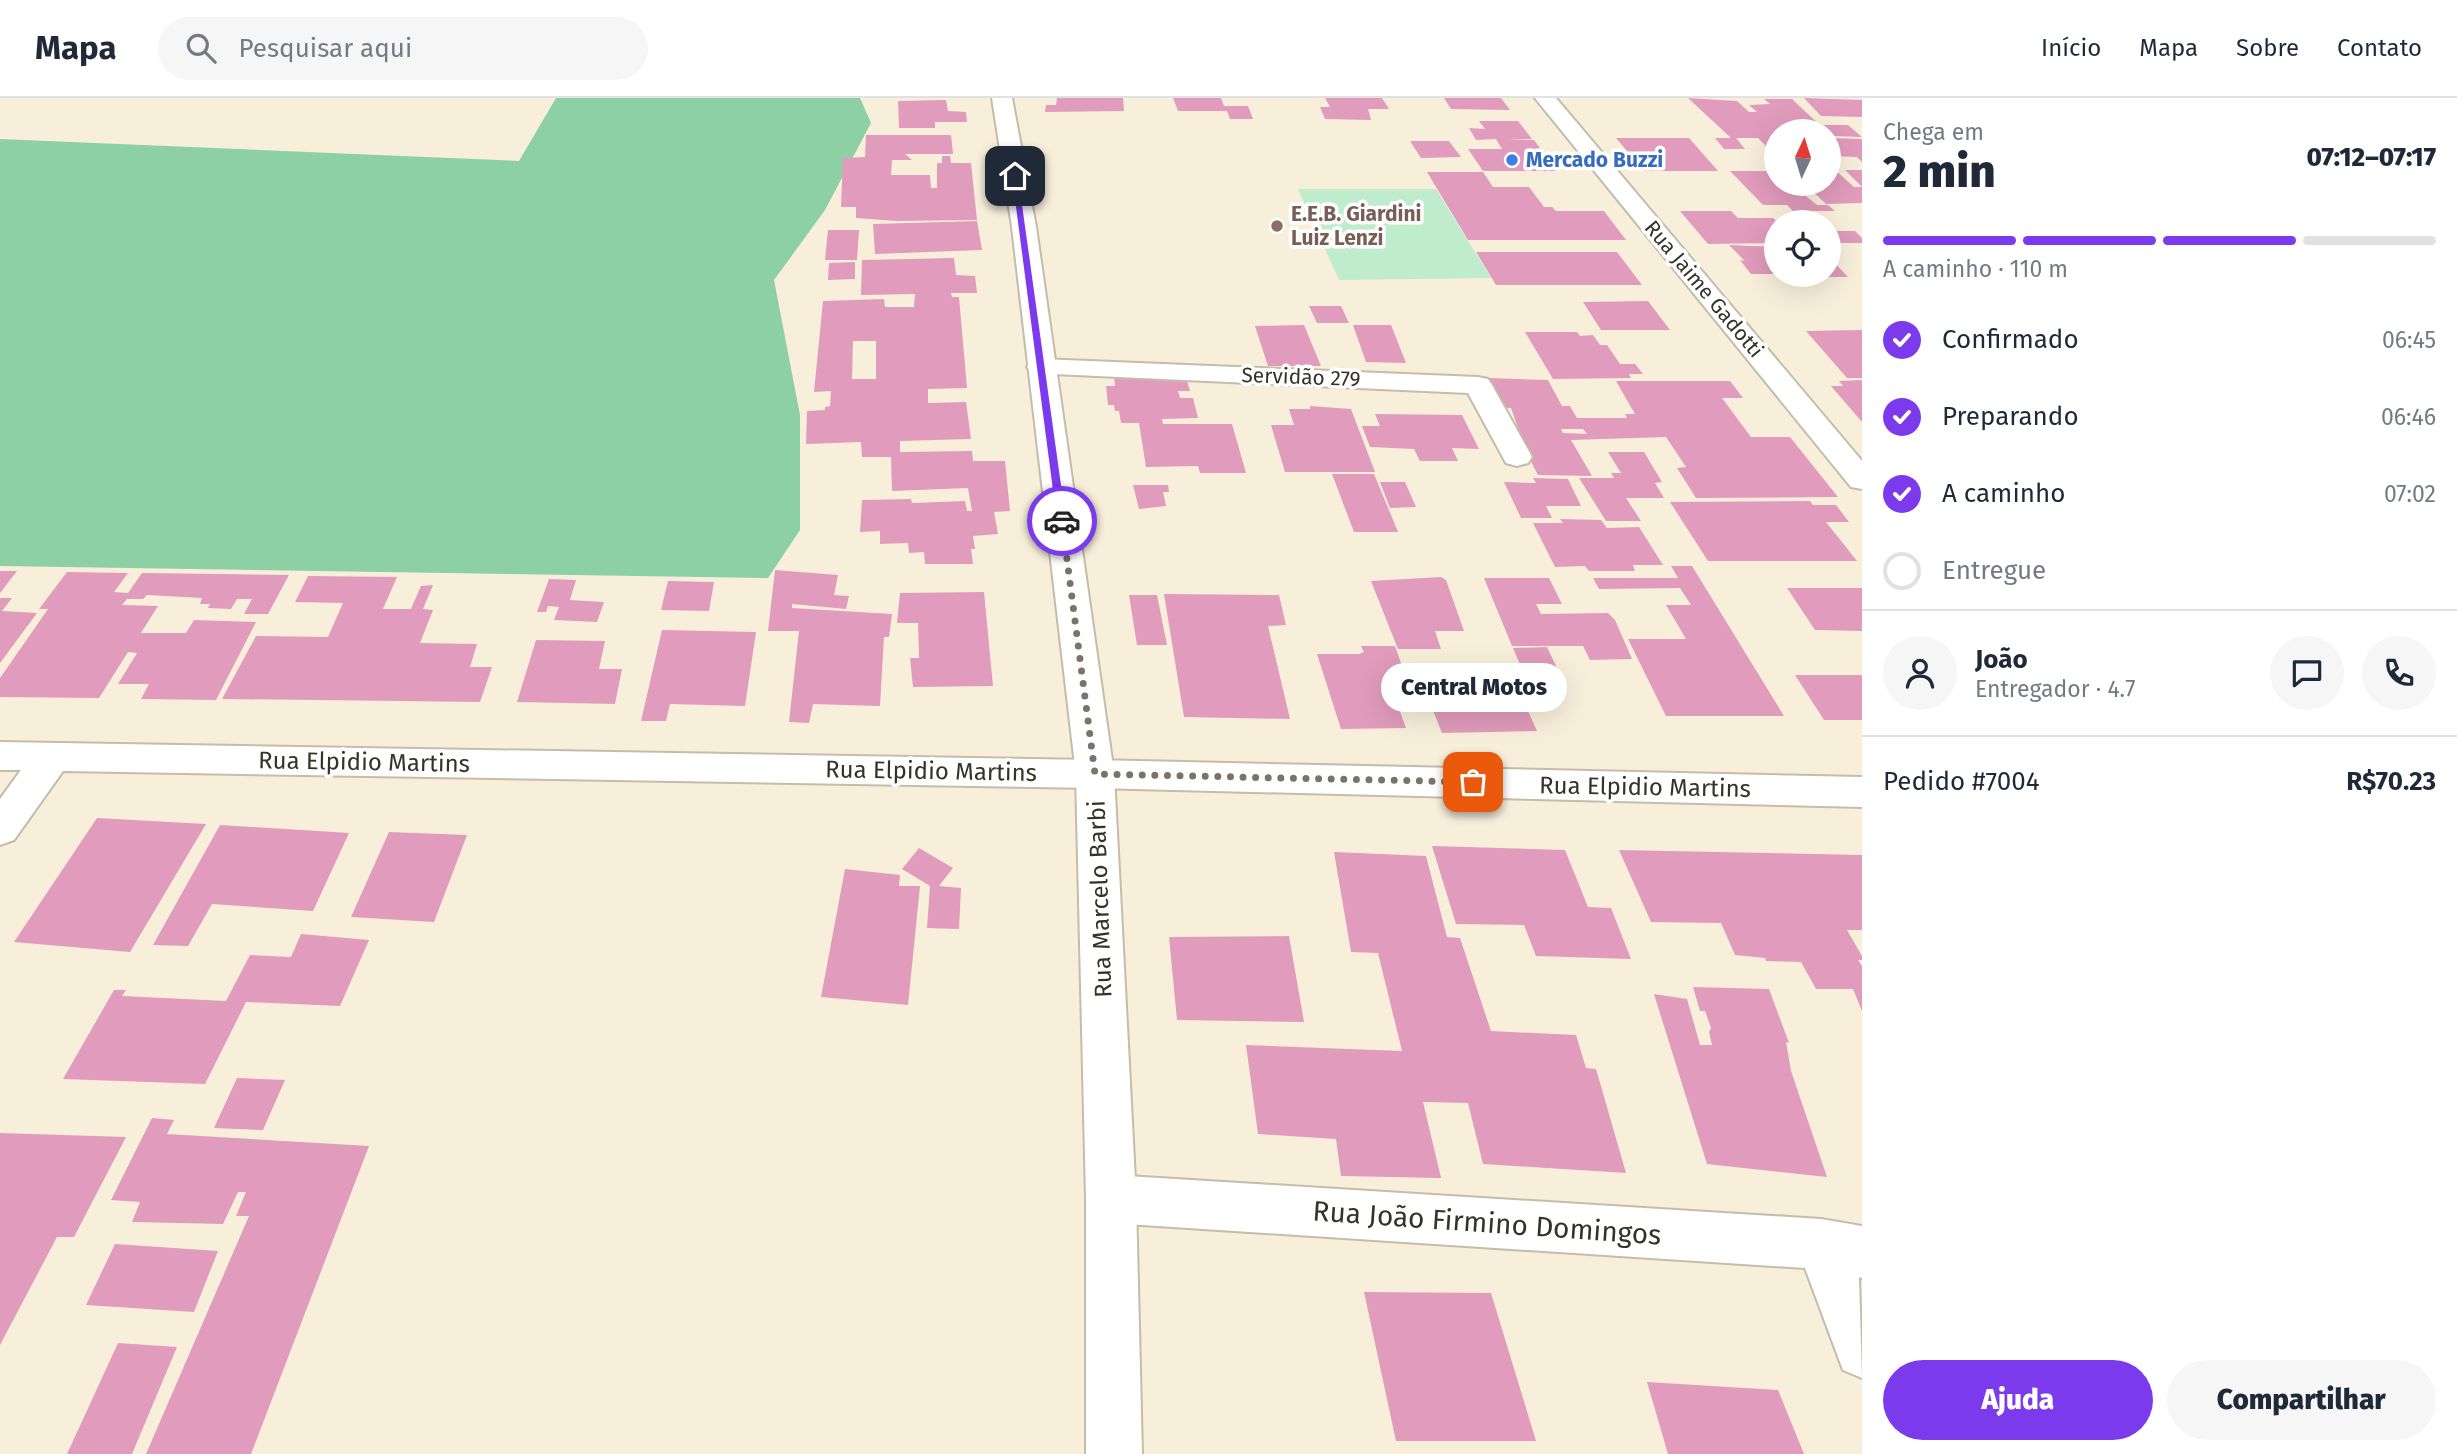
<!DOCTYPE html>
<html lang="pt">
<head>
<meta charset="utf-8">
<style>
	:root { --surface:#fff; --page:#f6f6f7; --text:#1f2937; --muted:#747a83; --line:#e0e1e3; --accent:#7c3aed }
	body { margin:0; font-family:"Fira Sans",sans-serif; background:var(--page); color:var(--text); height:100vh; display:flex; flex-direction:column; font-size:26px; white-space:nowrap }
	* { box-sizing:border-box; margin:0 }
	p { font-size:23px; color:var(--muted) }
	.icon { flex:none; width:38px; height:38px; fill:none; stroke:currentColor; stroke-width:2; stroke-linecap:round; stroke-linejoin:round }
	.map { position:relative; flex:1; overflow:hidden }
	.panel { display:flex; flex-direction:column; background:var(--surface); width:595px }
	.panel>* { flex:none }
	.needle { width:46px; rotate:4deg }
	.tools { position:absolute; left:1764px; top:21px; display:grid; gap:14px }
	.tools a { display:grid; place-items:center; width:77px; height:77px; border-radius:50%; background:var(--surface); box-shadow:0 7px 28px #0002; font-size:35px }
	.pin { position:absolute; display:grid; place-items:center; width:60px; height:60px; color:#fff; margin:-30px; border-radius:14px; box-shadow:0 4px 10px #0006 }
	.courier { position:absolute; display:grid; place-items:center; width:70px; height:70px; margin:-35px; border:5px solid #7c3aed; border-radius:50%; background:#fff; color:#222; box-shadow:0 2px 9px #0007 }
	.bubble { position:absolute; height:49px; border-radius:24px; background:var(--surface); box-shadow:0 7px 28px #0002; font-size:23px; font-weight:800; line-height:49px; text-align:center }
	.overview em { font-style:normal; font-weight:800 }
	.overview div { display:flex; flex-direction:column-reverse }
	.overview { display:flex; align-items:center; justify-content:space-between; height:119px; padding:0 21px }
	h1 { font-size:46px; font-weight:800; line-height:52px }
	.bar { display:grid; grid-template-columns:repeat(4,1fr); gap:10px 7px; align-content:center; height:84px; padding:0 21px }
	.bar i { height:9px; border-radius:5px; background:var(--line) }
	.bar .selected { background:var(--accent) }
	.bar p { grid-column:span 4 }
	.line { display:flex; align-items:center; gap:18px; padding:0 21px; border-top:2px solid var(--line) }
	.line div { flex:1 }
	.round { display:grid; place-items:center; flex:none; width:74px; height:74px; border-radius:37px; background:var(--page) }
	ol { padding:0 21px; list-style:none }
	li { display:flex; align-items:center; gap:21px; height:77px }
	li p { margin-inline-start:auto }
	li .icon { padding:7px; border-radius:50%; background:var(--accent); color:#fff; stroke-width:4 }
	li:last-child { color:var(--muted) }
	li i { width:38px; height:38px; border:4px solid var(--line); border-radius:50% }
	.primary-button { display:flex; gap:14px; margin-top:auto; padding:14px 21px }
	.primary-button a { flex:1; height:80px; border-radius:42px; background:var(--accent); color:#fff; font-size:28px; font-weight:800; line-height:80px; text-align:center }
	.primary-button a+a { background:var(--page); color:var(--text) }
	header { display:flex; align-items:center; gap:42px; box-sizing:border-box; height:98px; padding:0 35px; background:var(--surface); border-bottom:2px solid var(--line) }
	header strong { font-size:33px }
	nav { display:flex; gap:38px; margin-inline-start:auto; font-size:24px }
	.search { width:490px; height:63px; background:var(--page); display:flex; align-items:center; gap:18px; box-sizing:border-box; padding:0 24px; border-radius:38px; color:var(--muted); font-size:26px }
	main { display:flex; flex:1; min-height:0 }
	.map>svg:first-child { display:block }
</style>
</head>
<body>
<header>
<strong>Mapa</strong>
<div class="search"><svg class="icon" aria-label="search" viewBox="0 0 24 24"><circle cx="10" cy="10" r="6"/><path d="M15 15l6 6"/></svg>Pesquisar aqui</div>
<nav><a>Início</a><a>Mapa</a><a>Sobre</a><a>Contato</a></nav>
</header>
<main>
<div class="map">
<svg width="1862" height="1356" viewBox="0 0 1862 1356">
	<rect width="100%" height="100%" fill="#f8efdb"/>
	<path fill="#bfeccd" d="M1298 91H1436L1491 180 1339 182Z"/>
	<path fill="#8dd0a4" d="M556 0H860L871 25 825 112 774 182 800 317V432L768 480 0 468V41L519 63Z"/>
	<g fill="#e19bbc" fill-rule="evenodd">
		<path d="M1057 0H1123L1124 13 1045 14 1046 7H1056Z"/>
		<path d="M1173 0H1221L1224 8H1248L1253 21H1230L1227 13H1178Z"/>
		<path d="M1325 0H1382L1389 11H1368L1371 22 1325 21 1320 9H1330Z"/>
		<path d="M1444 0H1501L1510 12 1451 11Z"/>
		<path d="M1688 0 1737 3 1749 14H1757L1749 7 1770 6 1764 1H1792L1824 31 1776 33V54H1772L1758 40H1736L1745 51H1724L1715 40H1731Z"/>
		<path d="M1804 0 1862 2V19L1821 18Z"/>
		<path d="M946 2 948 13 966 14 967 24H935V30H899L898 3Z"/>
		<path d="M1479 23H1518L1532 41 1507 42H1534L1557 73H1483L1468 51H1502L1496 41 1476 42 1469 30 1485 31Z"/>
		<path d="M1821 27H1848L1862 39 1833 38Z"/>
		<path d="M866 37H951L953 56H905L912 62H892L891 77H930L931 90H937V65H942V58H950L951 65H971L977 122 897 123 856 120V109H841L843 60 865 59Z"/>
		<path d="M1616 40H1689L1718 73H1644Z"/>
		<path d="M1829 40 1862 41V64L1857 59 1829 58Z"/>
		<path d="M1410 43H1449L1461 59 1421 60Z"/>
		<path d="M1829 70H1833L1854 89H1862L1845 72H1862V105L1826 106 1805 86H1829Z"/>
		<path d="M1730 73H1776V86H1791L1817 107H1828L1835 113H1793L1787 107H1763Z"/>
		<path d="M1427 74H1483L1493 89H1529L1544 109H1552L1556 113H1604L1626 142H1468Z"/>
		<path d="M1680 113H1731L1738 120H1773L1776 123V145L1708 146Z"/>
		<path d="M977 123 982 152 875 156 873 126Z"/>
		<path d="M828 132H859L857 162H825Z"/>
		<path d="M1829 133H1855L1862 140V145H1829Z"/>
		<path d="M1729 147 1776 149V176H1751L1740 162 1745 163Z"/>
		<path d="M1476 154H1617L1642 187H1496Z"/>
		<path d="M1829 159 1848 179H1829Z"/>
		<path d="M954 160 956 177 975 178 977 195H951L952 199H959L967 290 928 291V305L966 304 971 341 900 343V354L972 353 973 363H1005L1010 413 994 414 998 436 973 438 975 451H971L973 466H925L924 454 909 455 908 445 880 446V433L860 434 862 402 911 401 912 405 965 403 967 413H972L968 390 892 393 891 359H862L861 344 806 346 807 313 825 312V309L830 308 831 293 814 294 823 203 884 201 885 209H914L915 196 861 197 862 162ZM853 243H876V281H852Z"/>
		<path d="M855 164V181L828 182 829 165Z"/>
		<path d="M1648 203 1670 232H1601L1583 204Z"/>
		<path d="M1309 208H1341L1349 225H1317Z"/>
		<path d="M1304 227 1321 268H1268L1255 228Z"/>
		<path d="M1353 227H1391L1406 265 1366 264Z"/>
		<path d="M1862 232V280H1847L1806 233Z"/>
		<path d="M1525 234H1577L1580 238 1593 237 1600 247H1607L1620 266H1635L1643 276H1629L1631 280 1553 281Z"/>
		<path d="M1114 279 1187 283 1190 293H1178L1180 300H1193L1198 320 1162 321 1163 326H1232L1246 375H1200L1198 368 1146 369 1139 325H1121L1119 313H1115L1114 307H1108L1106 288H1115Z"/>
		<path d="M1489 280 1548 282 1562 308H1570L1577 320H1627L1625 316H1635L1616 283H1730L1743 300H1722L1751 339H1790L1838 399 1696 400 1677 370 1686 369 1666 339 1571 342 1592 378 1538 377 1518 339H1521L1511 310H1504ZM1561 331H1583L1587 336 1563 335Z"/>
		<path d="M1862 282V324L1831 288H1843L1839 283Z"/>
		<path d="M1310 308 1351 311 1375 374H1285L1271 327H1294L1289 311H1310Z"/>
		<path d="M1375 316 1462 317 1479 351 1452 350 1458 363H1420L1414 351 1370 349 1362 328H1380Z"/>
		<path d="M1608 354H1644L1662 384 1655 385 1664 400H1626L1641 423H1606L1579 380H1614L1611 375H1621Z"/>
		<path d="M1332 376H1374L1398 434H1354Z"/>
		<path d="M1533 380 1568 381 1581 408H1546L1552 420H1521L1504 384 1536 385Z"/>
		<path d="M1380 384H1405L1416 409 1390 410Z"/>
		<path d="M1133 387H1168L1169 394H1163L1166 408 1139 411Z"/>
		<path d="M1810 403 1813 407H1836L1849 424H1826L1857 463H1708L1670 404Z"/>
		<path d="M1560 421 1601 422 1607 430 1639 429 1663 467H1633L1635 473H1589L1585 468 1555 469 1533 425H1563Z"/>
		<path d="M1671 468H1692L1784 618H1666L1628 541H1686L1666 507H1691L1680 490 1599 491 1593 480H1678Z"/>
		<path d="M775 472 838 477 834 497 849 498 846 511 792 506V510L892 516 889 539H884L880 608 813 606 809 625 789 624 799 533H768Z"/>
		<path d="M0 473H17L0 495Z"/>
		<path d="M67 474 128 475 114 494 128 495 142 475 289 477 268 516H244L252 501H237L231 511 208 510 210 506H200L202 500 147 497 143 501H127L122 507 158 508 141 535H186L194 522 256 524 216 602 141 601 149 586H118L137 555 128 554 99 600 0 599V580L48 511H39Z"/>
		<path d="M308 478 397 479 383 511H411L421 488 433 487 423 511 433 512 420 545 477 546 470 569H492L480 604 222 601 256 538 328 539 343 505 295 504Z"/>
		<path d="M1441 479 1446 482 1464 533H1435L1441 551H1398L1371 483Z"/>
		<path d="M1484 480H1549L1562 506H1536L1541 516 1608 515 1615 522 1632 561 1590 562 1583 548H1512Z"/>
		<path d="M549 481 576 482 570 502 604 504 597 524 554 522 559 509 548 508 546 514H537Z"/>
		<path d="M668 483 714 484 709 513 661 512Z"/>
		<path d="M1787 490H1862V533L1815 532Z"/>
		<path d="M984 494 993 588 913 589 910 560H919L918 525H897L900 495Z"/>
		<path d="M1164 496 1279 497 1286 527 1268 528 1290 621 1184 619Z"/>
		<path d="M1129 497H1157L1167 547H1137Z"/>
		<path d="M0 500H12L2 513 37 515 0 565Z"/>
		<path d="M662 532 756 534 745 608 670 606 666 623H641Z"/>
		<path d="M536 542 605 543 599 571H622L615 606 517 604Z"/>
		<path d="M1361 548H1395L1407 582 1389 583 1406 630 1341 631 1317 556H1359L1364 554Z"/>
		<path d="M1547 549 1567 591 1530 590 1513 550Z"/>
		<path d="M1510 573 1537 633 1442 635 1418 575Z"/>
		<path d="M1795 577H1862V622H1824Z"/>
		<path d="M97 720 206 726 130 854 14 844Z"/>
		<path d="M220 727 349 735 313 813 212 806 188 848 153 847Z"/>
		<path d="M389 734 467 737 434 824 351 819Z"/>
		<path d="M1432 748 1565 752 1588 809 1611 810 1631 861 1536 858 1524 827 1456 826Z"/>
		<path d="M919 750 953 770 939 788 961 790 959 831 927 830 930 788 902 771Z"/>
		<path d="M1619 752 1862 757V832H1847L1862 858V862H1858L1862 868V913L1853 891H1816L1801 864 1766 863 1765 860 1735 857 1721 825 1651 824Z"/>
		<path d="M1334 754 1426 758 1447 839 1460 840 1491 933 1576 937 1586 970 1596 971 1626 1075 1483 1066 1468 1005 1423 1004 1441 1080 1341 1078 1336 1041 1258 1036 1246 947 1402 953 1378 855 1351 854Z"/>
		<path d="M845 771 900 777 899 788H920L908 907 821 899Z"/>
		<path d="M301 836 369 842 340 908 246 904 205 986 63 981 114 892H126L122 898 226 903 250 857 291 859Z"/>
		<path d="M1289 838 1304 924 1177 922 1169 839Z"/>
		<path d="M1693 889 1769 891 1789 945 1786 944 1791 973 1827 1079 1707 1066 1654 896 1687 901 1700 947H1712L1709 934 1711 930 1705 913H1700Z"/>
		<path d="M237 980 285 982 263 1032 214 1030Z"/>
		<path d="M152 1020 174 1022 167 1036 369 1048 251 1356H146L249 1118H236L246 1094H238L223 1126 132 1124 140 1104 111 1102Z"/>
		<path d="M0 1035 126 1039 74 1139H57L0 1247Z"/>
		<path d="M115 1146 218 1153 194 1214 86 1207Z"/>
		<path d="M1364 1194 1491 1195 1536 1343H1396Z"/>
		<path d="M118 1245 177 1249 132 1356H67Z"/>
		<path d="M1647 1284 1778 1292 1804 1356H1668Z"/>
	</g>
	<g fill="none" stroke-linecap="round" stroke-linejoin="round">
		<g stroke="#c5bca9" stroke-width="4">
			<g id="street">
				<path d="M1535 0H1556L1862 363V391L1851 389Z"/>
				<path d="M1041 261 1478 279 1488 281 1492 287 1532 359 1528 365 1517 368 1506 365 1468 295 1031 275 1027 269 1031 263Z"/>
				<path d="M0 644 1095 662 1862 679V709L1095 690 63 673 14 742 0 747V701L21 672H0Z"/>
				<path d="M1111 1077 1821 1121 1862 1128V1180L1859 1179 1862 1280 1843 1272 1805 1170 1111 1125 1093 1118 1086 1101 1093 1084Z"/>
			</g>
		</g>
		<g stroke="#c5bca9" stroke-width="4">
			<path id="secondary" d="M992 0H1012L1036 129 1114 676 1136 1101 1142 1356H1086V1101L1076 676 1012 129Z"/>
		</g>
		<use href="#street" fill="#fff" fill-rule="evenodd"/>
		<use href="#secondary" fill="#fff" fill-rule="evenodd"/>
	</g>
	<path fill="#7c3aed" d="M1015 76 1018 78 1066 423 1062 426 1057 423 1012 78Z"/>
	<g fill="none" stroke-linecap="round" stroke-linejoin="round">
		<path stroke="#797468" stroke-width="7" stroke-dasharray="0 12.6" d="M1062 423 1095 676 1473 684"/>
	</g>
	<circle fill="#3f7fe0" stroke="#fff" stroke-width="2.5" cx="1512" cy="62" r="7"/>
	<circle fill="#8d6e63" stroke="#fff" stroke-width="2.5" cx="1277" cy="128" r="7"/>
	<g text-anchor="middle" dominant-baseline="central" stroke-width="7" stroke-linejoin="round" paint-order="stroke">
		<g font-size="21" font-weight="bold" fill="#366cbe" stroke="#fff" text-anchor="start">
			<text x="1526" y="62">Mercado Buzzi</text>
		</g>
		<g font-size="21" font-weight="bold" fill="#785e54" stroke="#fff" text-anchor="start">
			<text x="1291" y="116">E.E.B. Giardini<tspan x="1291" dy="24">Luiz Lenzi</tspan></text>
		</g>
		<g font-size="21" fill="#35322a" stroke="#fff">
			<text transform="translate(1704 191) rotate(50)">Rua Jaime Gadotti</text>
			<text transform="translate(1301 279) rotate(2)">Servidão 279</text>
		</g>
		<g font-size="24" fill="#35322a" stroke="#fff">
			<text transform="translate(364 664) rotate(1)">Rua Elpidio Martins</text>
			<text transform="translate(931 673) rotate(1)">Rua Elpidio Martins</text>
			<text transform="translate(1645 689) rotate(1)">Rua Elpidio Martins</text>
			<text transform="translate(1100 801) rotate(-92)">Rua Marcelo Barbi</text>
		</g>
		<g font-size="28" fill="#35322a" stroke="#fff">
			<text transform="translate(1487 1125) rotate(4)">Rua João Firmino Domingos</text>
		</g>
	</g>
</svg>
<div class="tools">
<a><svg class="needle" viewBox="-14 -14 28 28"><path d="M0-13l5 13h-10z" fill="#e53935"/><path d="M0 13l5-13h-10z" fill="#747a83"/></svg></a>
<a><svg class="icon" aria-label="locate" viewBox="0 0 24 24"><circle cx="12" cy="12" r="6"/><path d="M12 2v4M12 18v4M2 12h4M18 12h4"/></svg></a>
</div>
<div class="pin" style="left:1473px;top:684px;background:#ea580c"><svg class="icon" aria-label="bag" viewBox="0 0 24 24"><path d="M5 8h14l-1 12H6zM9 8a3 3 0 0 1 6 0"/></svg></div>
<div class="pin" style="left:1015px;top:78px;background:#1f2937"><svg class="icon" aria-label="home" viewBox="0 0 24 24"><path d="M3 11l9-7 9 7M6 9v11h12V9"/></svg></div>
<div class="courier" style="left:1062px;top:423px"><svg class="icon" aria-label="car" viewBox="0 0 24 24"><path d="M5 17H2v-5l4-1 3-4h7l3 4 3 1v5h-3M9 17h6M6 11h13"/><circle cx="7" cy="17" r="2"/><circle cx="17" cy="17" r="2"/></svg></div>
<div class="bubble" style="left:1381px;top:565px;width:186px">Central Motos</div>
</div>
<section class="panel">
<div class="overview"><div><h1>2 min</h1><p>Chega em</p></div><em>07:12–07:17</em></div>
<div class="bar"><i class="selected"></i><i class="selected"></i><i class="selected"></i><i></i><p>A caminho · 110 m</p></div>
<ol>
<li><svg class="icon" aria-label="check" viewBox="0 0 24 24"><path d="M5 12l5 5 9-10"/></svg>Confirmado<p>06:45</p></li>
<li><svg class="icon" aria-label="check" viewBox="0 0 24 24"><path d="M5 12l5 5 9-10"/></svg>Preparando<p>06:46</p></li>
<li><svg class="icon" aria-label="check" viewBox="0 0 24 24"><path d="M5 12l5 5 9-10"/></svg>A caminho<p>07:02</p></li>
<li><i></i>Entregue</li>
</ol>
<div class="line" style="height:126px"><a class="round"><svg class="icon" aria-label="person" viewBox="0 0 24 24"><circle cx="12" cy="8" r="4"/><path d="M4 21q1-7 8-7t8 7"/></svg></a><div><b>João</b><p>Entregador · 4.7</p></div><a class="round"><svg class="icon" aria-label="chat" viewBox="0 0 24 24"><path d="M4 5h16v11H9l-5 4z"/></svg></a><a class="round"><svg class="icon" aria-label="phone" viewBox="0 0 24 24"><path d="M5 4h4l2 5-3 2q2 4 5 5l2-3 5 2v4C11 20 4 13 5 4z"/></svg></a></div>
<div class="line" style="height:91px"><div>Pedido #7004</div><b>R$70.23</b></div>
<div class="primary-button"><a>Ajuda</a><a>Compartilhar</a></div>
</section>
</main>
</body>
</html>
